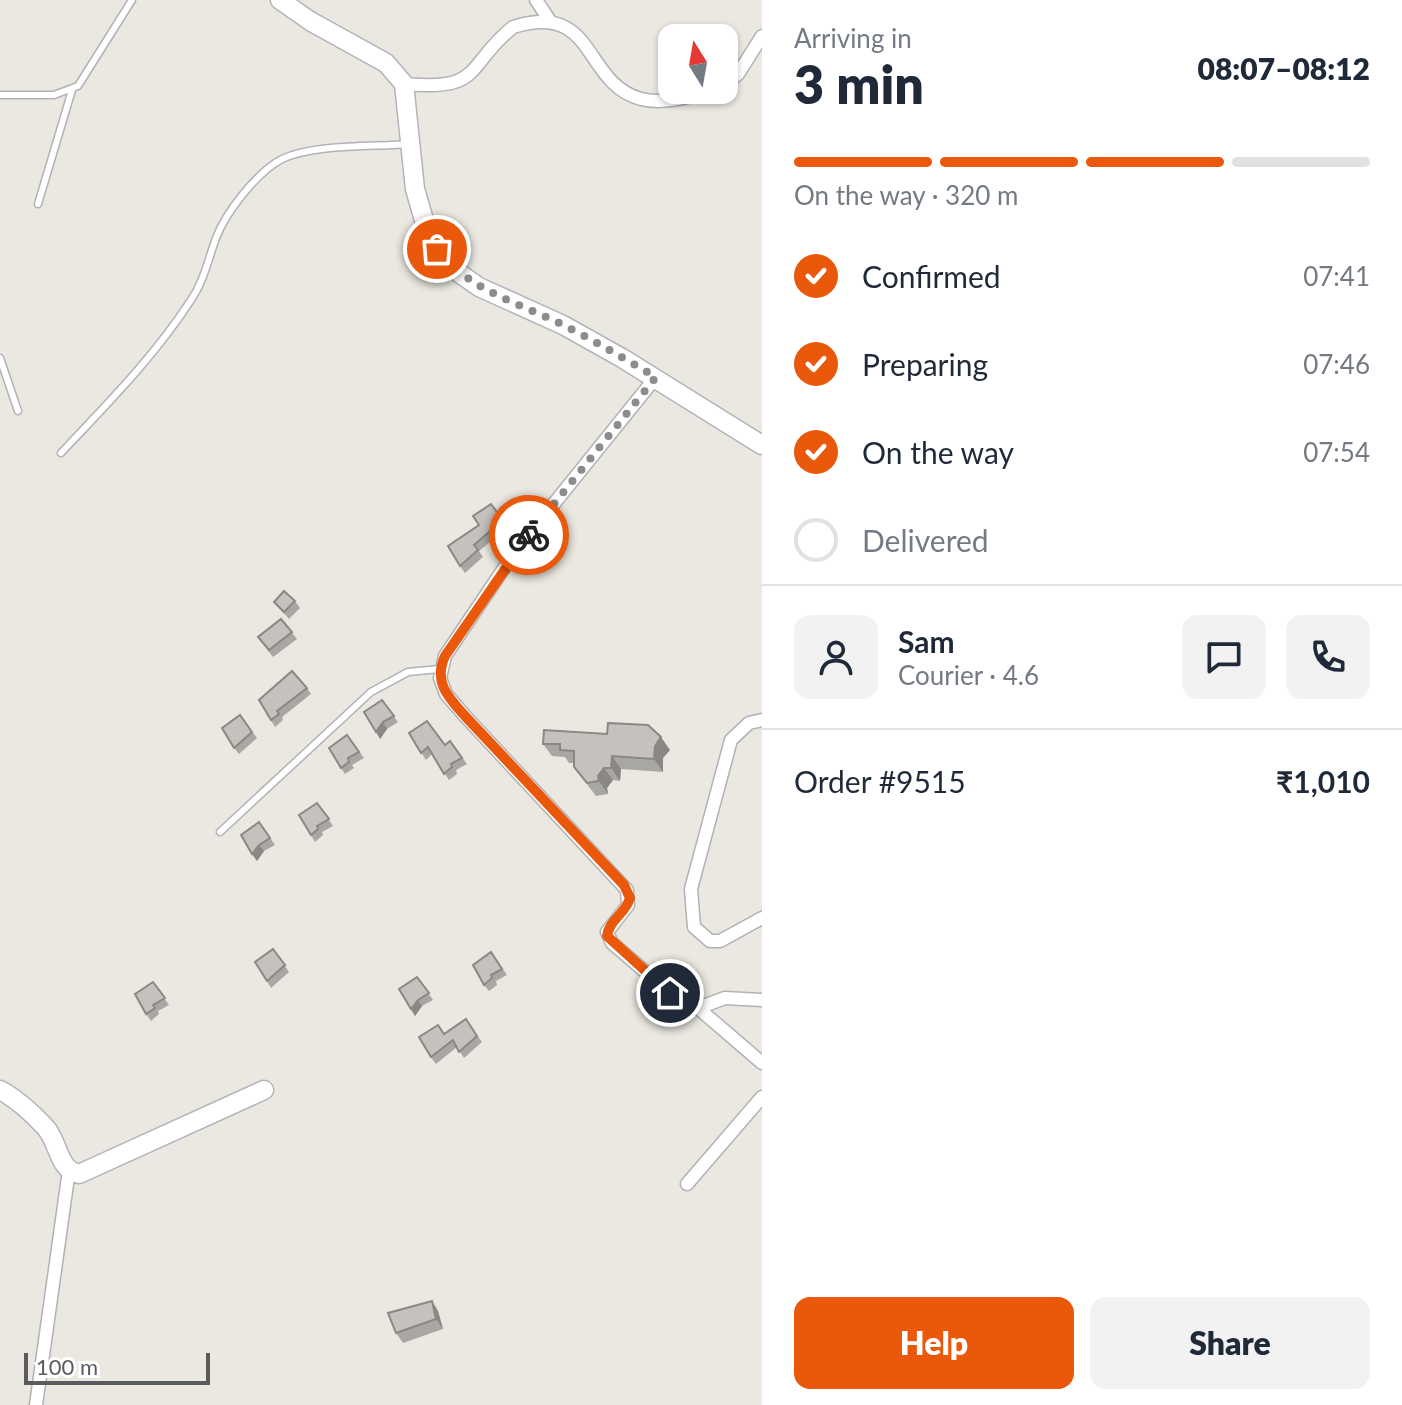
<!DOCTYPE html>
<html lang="en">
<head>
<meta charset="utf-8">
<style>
	:root { --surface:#fff; --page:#f2f2f3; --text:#1f2937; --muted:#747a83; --line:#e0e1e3; --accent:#ea580c }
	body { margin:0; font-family:Lato,sans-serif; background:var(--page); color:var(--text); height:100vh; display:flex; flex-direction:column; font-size:30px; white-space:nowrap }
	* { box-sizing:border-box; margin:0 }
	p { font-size:26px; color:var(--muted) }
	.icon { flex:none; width:44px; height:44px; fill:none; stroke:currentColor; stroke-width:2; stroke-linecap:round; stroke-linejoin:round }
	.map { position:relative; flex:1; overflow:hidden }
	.drawer { display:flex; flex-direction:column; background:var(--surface); width:640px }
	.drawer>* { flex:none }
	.needle { width:52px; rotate:349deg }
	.fabs { position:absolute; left:658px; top:24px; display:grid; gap:16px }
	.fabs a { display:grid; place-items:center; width:80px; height:80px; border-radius:16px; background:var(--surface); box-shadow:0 2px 6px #0004; font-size:40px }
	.scale { position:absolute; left:24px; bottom:20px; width:186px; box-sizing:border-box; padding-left:8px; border:4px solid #595b5f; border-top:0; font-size:22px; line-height:28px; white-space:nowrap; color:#595b5f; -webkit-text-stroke:6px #fff; paint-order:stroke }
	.pin { position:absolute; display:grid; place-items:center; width:68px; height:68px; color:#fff; margin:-34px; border:4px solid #fff; border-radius:50%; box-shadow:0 2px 8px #0007 }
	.courier { position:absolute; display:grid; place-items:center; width:80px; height:80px; margin:-40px; border:6px solid #ea580c; border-radius:50%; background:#fff; color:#222; box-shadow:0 2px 10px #0007 }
	.summary em { font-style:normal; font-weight:800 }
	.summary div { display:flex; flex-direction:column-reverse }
	.summary { display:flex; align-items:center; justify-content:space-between; height:136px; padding:0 32px }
	h1 { font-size:52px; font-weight:800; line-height:60px }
	.bar { display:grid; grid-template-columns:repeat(4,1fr); gap:12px 8px; align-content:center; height:96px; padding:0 32px }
	.bar i { height:10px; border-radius:6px; background:var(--line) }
	.bar .current { background:var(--accent) }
	.bar p { grid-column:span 4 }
	.line { display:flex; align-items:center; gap:20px; padding:0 32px; border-top:2px solid var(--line) }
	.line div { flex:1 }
	.round { display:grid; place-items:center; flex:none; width:84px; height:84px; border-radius:16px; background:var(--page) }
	ol { padding:0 32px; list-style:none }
	li { display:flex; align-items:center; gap:24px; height:88px }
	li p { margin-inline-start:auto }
	li .icon { padding:8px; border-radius:50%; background:var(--accent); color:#fff; stroke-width:4 }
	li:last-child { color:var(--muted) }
	li i { width:44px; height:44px; border:4px solid var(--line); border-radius:50% }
	.primary-button { display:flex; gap:16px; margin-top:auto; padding:16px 32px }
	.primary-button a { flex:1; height:92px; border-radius:16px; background:var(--accent); color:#fff; font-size:32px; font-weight:800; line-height:92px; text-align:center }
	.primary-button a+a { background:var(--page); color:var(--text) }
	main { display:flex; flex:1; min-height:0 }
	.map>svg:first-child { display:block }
</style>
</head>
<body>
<main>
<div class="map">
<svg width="762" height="1405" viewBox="0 0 762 1405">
	<rect width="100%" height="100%" fill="#eae8e0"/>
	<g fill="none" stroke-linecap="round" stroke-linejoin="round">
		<g stroke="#b1b2b6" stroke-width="9">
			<g id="lane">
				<path d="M0 95H54L78 86 132 0"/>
				<path d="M38 204 72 90"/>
				<path d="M0 358 18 411"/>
				<path d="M61 453C107 404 154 357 191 300 204 281 208 260 216 238 226 212 257 172 282 159 314 144 372 147 409 144"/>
				<path d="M220 832 371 692 408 672 439 669"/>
			</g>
		</g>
		<g stroke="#b1b2b6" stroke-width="15">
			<g id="street">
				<path d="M536 0 550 21"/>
				<path d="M404 84C484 91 464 67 513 27 597 1 582 83 641 99 664 105 692 96 714 90"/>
				<path d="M724 86 738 74 762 36"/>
				<path d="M656 377 515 552 445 656 440 678 446 694 465 716 627 890 628 905 607 932 612 943 670 993 698 1008 762 1063"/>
				<path d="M762 720 749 723 731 740 691 889 694 927 710 941H720L762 918"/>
				<path d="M698 1008 725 998 762 1000"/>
				<path d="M687 1184 762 1097"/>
				<path d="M36 1405 69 1170"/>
			</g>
		</g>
		<g stroke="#b2b4b9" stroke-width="21">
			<g id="secondary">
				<path d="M280 0 310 21 386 63 404 84 415 189 428 234 459 273 479 287 563 325 622 358 762 445"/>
				<path d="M0 1090C17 1099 33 1114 46 1128 59 1143 58 1170 79 1174L264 1090"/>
			</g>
		</g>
		<use href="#lane" stroke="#fff" stroke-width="6"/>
		<use href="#street" stroke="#fff" stroke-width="12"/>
		<use href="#secondary" stroke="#fff" stroke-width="18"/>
	</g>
	<g fill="#a9a7a3">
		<path d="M491 504 508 527 479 551 483 557 465 573 460 566 479 525Z"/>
		<path d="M295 601 300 608 289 619 274 602Z"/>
		<path d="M281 619 297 639 273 657 258 637Z"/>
		<path d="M307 688 311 694 282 717 283 720 275 727 259 700Z"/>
		<path d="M382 700 398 722 387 729 380 739Z"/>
		<path d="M240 715 257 738 239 754 234 748Z"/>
		<path d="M409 733 445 745 450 741 467 764 456 770 457 774 449 780 432 754 426 760Z"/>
		<path d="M347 735 364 758 352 765 354 768 345 774 341 768Z"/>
		<path d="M543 744 670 750 663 758V772L621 769 620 781 613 780 607 788 608 794 596 796 574 767V763H569L565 757 552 756Z"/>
		<path d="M317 803 333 826 322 832 323 835 315 842 311 835Z"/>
		<path d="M259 822 275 845 264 851 257 861 252 854Z"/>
		<path d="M273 949 289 972 271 988 267 981Z"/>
		<path d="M491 952 507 975 496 981 497 985 489 991 484 985Z"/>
		<path d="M417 977 433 1000 422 1006 415 1016 411 1009Z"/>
		<path d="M153 982 169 1005 158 1011 159 1014 151 1021 146 1014Z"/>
		<path d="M466 1019 482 1042 464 1058 457 1047 436 1064 431 1057 444 1034Z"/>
		<path d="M432 1301 438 1311 443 1329 403 1343 396 1333Z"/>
	</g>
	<g fill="#8a8884">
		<path d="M383 722 387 729 380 739 376 732Z"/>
		<path d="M661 737 670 750 663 758V772L654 759 655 746Z"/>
		<path d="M612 756 621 769 620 781 611 768Z"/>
		<path d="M604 768 613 780 607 788 608 794 599 781 598 776Z"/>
		<path d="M259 845 264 851 257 861 252 854Z"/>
		<path d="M418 1000 422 1006 415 1016 411 1009Z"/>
		<path d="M432 1301 438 1311 443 1329 436 1319Z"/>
	</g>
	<g fill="#c5c2bd" stroke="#8a8884" stroke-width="2">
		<path d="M491 504 503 520 474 545 478 550 460 566 448 546 479 525 473 516Z"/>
		<path d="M284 591 295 601 284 612 274 602Z"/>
		<path d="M281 619 292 632 269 650 258 637Z"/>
		<path d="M292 671 307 688 277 711 279 714 271 720 259 700Z"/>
		<path d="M382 700 394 716 383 722 376 732 364 712Z"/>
		<path d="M240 715 252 732 234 748 222 728Z"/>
		<path d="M427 721 445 745 450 741 462 758 451 764 452 767 444 774 428 747 421 753 409 733Z"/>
		<path d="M608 723 648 725 661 737 655 746 654 759 612 756 611 768H604L598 776 599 781 587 783 574 767V751L560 750V744H543L544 730 607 734Z"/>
		<path d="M347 735 359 752 348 758 349 762 341 768 329 748Z"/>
		<path d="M317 803 329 819 317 826 318 829 311 835 299 815Z"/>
		<path d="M259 822 270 838 259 845 252 854 241 835Z"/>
		<path d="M273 949 285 965 267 981 255 962Z"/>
		<path d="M491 952 502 969 491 975 492 978 484 985 473 965Z"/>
		<path d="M417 977 429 993 418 1000 411 1009 399 989Z"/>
		<path d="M153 982 165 998 153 1005 155 1008 146 1014 135 994Z"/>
		<path d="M466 1019 477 1036 459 1052 453 1040 431 1057 419 1037 438 1025 444 1034Z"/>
		<path d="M432 1301 436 1319 396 1333 388 1313Z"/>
	</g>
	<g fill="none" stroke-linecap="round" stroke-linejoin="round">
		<path stroke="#8c8c8c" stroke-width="8" stroke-dasharray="0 14.4" d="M437 249C469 291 518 302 563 325 595 341 625 359 656 377L529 535"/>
		<path stroke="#ea580c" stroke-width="10" d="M529 535 445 656C433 682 448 697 465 716L624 885 630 898C626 913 609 920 607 936L670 993"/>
	</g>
</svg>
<div class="fabs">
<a><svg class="needle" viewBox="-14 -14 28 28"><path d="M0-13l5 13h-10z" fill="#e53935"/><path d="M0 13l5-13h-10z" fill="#747a83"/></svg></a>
</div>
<div class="scale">100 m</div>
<div class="pin" style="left:437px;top:249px;background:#ea580c"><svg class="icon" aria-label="bag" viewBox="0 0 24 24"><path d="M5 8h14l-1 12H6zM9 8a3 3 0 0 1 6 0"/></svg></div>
<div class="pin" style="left:670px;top:993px;background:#1f2937"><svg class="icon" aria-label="home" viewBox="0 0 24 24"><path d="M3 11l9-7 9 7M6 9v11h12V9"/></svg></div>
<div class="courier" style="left:529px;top:535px"><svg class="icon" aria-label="bike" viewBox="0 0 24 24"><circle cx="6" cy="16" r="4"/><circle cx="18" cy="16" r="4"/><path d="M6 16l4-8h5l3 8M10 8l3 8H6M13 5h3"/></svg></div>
</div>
<section class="drawer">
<div class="summary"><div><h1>3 min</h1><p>Arriving in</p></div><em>08:07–08:12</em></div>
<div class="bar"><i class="current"></i><i class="current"></i><i class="current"></i><i></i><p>On the way · 320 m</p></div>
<ol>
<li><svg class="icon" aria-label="check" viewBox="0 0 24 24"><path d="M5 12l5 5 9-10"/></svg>Confirmed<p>07:41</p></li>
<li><svg class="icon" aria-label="check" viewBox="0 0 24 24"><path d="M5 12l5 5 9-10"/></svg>Preparing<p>07:46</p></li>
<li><svg class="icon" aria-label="check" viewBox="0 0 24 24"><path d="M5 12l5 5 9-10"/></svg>On the way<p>07:54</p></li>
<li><i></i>Delivered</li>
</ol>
<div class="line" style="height:144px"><a class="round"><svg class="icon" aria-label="person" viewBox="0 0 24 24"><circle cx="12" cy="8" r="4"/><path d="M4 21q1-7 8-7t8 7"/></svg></a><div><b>Sam</b><p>Courier · 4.6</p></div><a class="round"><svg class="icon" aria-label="chat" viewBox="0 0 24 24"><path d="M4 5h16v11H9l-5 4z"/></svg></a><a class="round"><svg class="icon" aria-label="phone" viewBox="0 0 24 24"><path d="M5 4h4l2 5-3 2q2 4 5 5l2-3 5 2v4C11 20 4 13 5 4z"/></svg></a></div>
<div class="line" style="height:104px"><div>Order #9515</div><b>₹1,010</b></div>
<div class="primary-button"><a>Help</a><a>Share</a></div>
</section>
</main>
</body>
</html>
